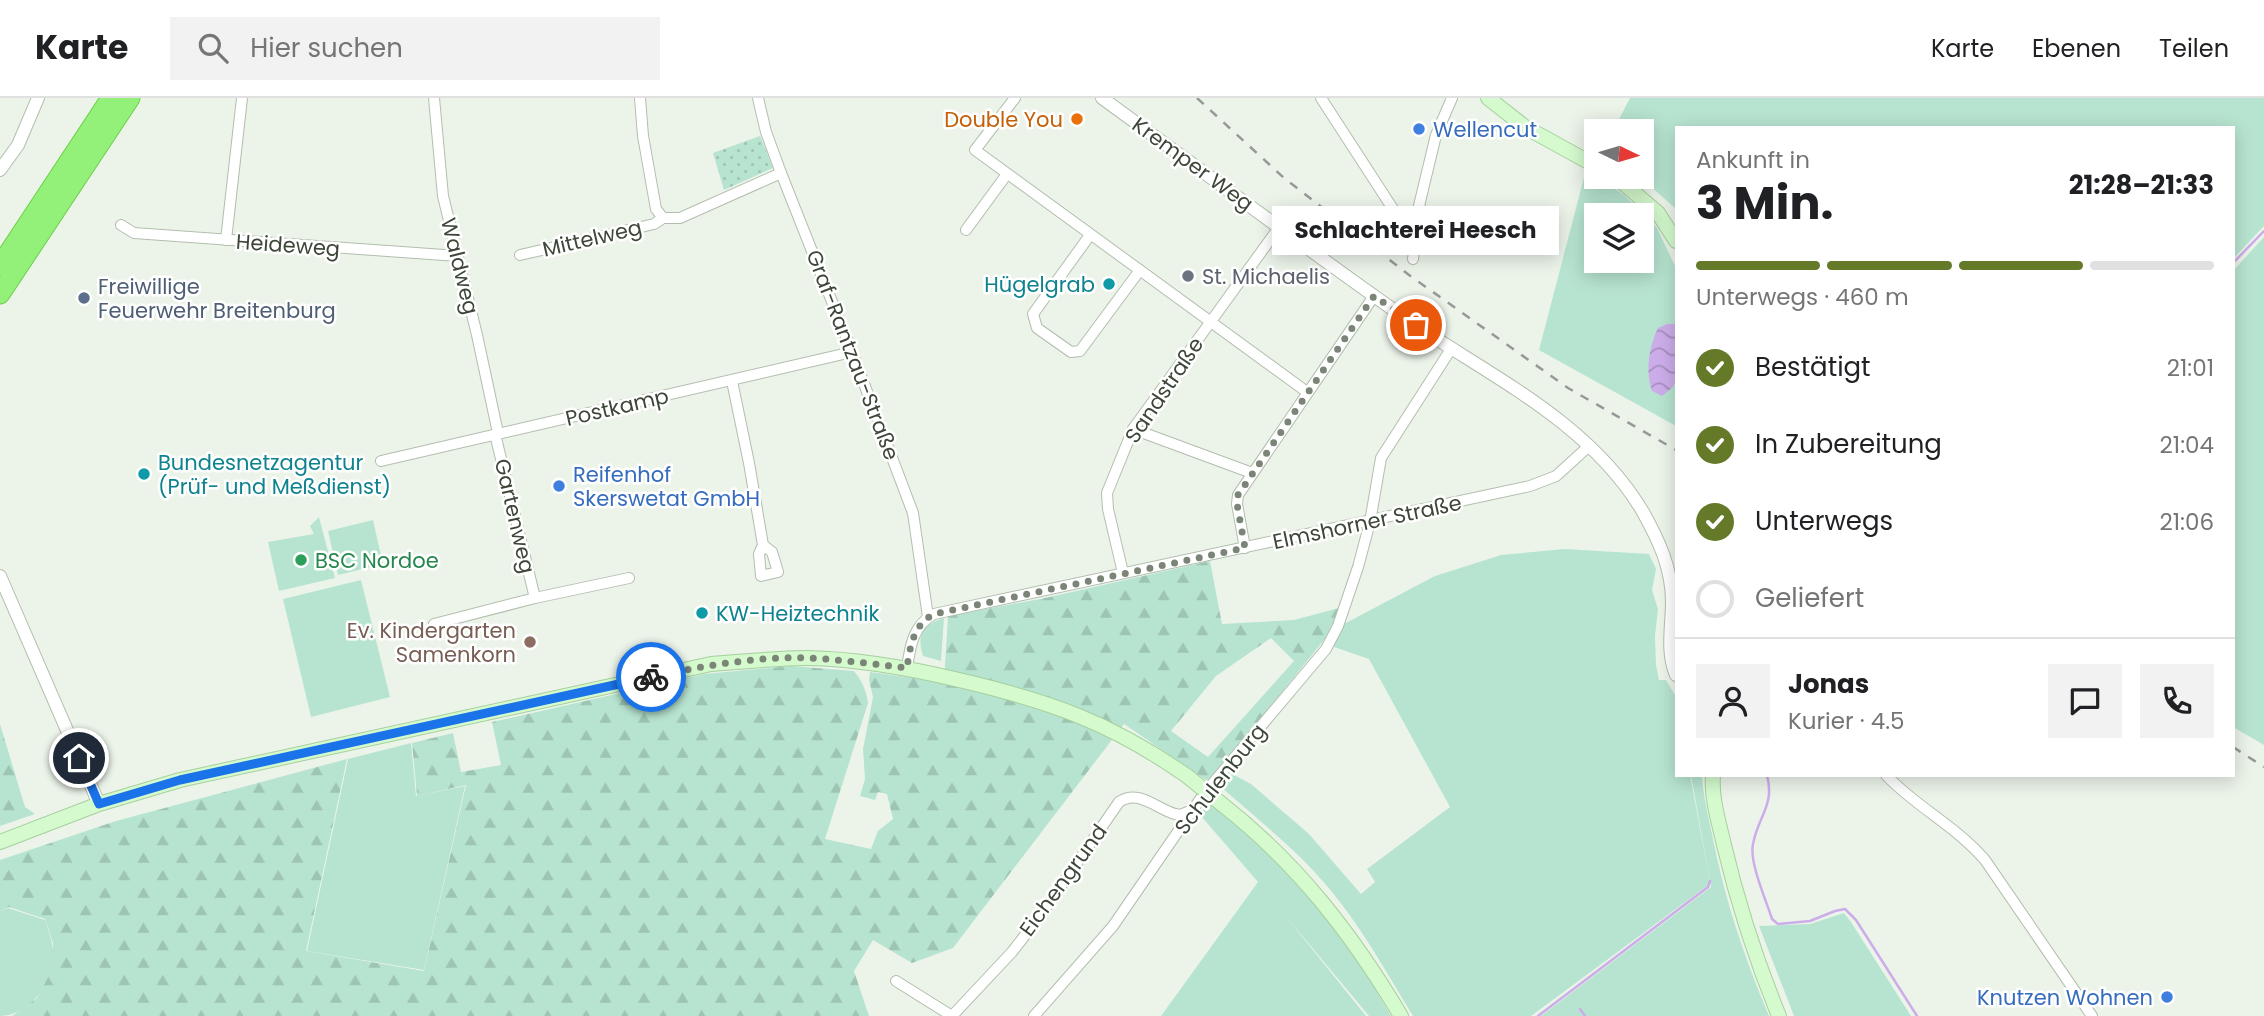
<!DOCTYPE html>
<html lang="de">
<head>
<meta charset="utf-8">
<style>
	:root { --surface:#fff; --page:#f2f2f2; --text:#202124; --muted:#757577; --line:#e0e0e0; --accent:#647a29 }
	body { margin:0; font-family:Poppins,sans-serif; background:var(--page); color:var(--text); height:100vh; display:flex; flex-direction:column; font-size:26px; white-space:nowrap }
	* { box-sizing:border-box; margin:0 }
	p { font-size:23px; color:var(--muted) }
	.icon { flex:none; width:38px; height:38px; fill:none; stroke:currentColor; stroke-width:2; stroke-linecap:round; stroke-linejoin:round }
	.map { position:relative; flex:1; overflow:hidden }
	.drawer { position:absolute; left:1675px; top:28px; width:560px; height:651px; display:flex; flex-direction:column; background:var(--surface); border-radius:0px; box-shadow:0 4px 18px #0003 }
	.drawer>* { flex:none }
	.needle { width:46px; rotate:95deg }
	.controls { position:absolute; left:1584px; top:21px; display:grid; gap:14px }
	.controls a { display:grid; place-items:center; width:70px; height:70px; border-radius:0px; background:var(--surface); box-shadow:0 4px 18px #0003; font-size:35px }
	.pin { position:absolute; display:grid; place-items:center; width:60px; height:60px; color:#fff; margin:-30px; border:4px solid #fff; border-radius:50%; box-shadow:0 2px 7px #0007 }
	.courier { position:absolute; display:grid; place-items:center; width:70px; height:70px; margin:-35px; border:5px solid #1a73e8; border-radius:50%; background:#fff; color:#222; box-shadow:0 2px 9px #0007 }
	.bubble { position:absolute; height:49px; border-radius:0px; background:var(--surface); box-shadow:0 4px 18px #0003; font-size:23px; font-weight:700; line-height:49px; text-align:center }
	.summary em { font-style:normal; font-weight:700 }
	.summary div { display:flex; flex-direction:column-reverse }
	.summary { display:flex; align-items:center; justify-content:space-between; height:119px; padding:0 21px }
	h1 { font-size:46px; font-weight:700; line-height:52px }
	.bar { display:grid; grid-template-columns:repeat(4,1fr); gap:10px 7px; align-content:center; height:84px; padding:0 21px }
	.bar i { height:9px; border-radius:5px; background:var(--line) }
	.bar .on { background:var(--accent) }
	.bar p { grid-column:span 4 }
	.line { display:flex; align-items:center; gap:18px; padding:0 21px; border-top:2px solid var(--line) }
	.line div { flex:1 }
	.round { display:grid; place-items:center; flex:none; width:74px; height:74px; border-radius:0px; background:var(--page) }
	ol { padding:0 21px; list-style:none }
	li { display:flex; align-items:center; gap:21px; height:77px }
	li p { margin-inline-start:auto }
	li .icon { padding:7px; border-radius:50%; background:var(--accent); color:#fff; stroke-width:4 }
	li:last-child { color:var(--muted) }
	li i { width:38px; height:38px; border:4px solid var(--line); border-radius:50% }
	header { display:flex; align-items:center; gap:42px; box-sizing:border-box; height:98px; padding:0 35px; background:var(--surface); border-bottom:2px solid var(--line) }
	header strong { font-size:33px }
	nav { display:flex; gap:38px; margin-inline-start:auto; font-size:24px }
	.search { width:490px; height:63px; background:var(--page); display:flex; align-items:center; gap:18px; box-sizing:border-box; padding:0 24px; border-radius:0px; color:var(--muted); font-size:26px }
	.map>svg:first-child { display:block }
</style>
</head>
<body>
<header>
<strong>Karte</strong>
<div class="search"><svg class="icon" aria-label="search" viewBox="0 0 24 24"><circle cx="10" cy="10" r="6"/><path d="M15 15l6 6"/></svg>Hier suchen</div>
<nav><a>Karte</a><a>Ebenen</a><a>Teilen</a></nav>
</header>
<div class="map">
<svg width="2264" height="918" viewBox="0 0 2264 918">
	<defs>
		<pattern id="forest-firs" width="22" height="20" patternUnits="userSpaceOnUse" patternTransform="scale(1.75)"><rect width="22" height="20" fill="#b7e4d0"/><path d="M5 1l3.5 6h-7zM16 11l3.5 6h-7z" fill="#9ec5b3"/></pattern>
		<pattern id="park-dots" width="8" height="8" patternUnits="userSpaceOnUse" patternTransform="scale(1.75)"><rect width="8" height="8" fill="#b7e4d0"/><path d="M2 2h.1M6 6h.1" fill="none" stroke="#9ec5b3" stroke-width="1.8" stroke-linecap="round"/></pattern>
		<pattern id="water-waves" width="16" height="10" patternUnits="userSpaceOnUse" patternTransform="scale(1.75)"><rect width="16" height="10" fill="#ccadea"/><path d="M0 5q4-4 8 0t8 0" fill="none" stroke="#a78fbf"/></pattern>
	</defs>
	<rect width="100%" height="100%" fill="#ecf4ea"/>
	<g fill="#b7e4d0" fill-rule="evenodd">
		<path d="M1630 0H2264V128L2233 161V30H1676V111L1640 79 1642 33H1613Z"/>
		<path d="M1586 72 1624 97 1657 130 1676 170V328L1539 252ZM1596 117H1642V163H1596Z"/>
		<path d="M2264 139V647L2233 629V173Z"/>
		<path d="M319 419 335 480 279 493 268 444 314 436 310 428Z"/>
		<path d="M373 422 383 466 338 477 328 433Z"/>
		<path d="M1565 451 1649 456 1656 471 1652 492 1658 511 1655 538 1656 567 1659 582H1666L1676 599V677H1690L1710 783 1707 788 1531 918H1413C1386 874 1361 828 1327 788 1296 751 1257 721 1221 689L1232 676 1251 686 1309 736 1361 796 1375 784 1367 771 1450 709 1369 561 1334 549 1342 527 1435 478 1501 457Z"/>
		<path d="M361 482 390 599 311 619 283 501Z"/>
		<path d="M944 520 941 563 923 558C916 537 923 526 944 520Z"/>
		<path d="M411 645 416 698 465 688 424 872 307 853 348 661Z"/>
		<path d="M1691 677H1702C1703 697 1708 717 1712 736 1724 799 1744 859 1769 918H1541L1711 789Z"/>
		<path d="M1205 705H1209C1230 722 1252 738 1272 757 1320 803 1358 860 1391 918H1369L1284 816 1366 918H1161L1258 784 1201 718Z"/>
		<path d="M8 810 45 822C50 837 56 854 53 870 47 893 24 918 0 918V813Z"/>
		<path d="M1844 815 1851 824 1911 918H1794L1759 828 1810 826Z"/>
	</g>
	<g fill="url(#forest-firs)" fill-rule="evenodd">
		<path d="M1210 463 1222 526 1294 522 1339 510 1328 537 1209 684 1124 626 953 850 912 865 873 842 854 873 869 918H12L37 900 53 870V845L45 821 9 809 0 813V762L116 723 347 661 306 853 424 873 466 687 417 698 412 645 453 635 461 674 501 667 492 624 704 576 791 568 854 573C862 583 866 591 868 605L825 741 871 751 878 733 893 721 887 696 878 694 875 702 860 698 865 681 863 651 873 599 869 582 870 574 944 584 948 518 1045 500ZM1271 540 1294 563 1208 659 1171 633 1216 578Z"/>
		<path d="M0 626 25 709 35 716 0 728Z"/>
	</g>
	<path fill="url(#park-dots)" d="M760 38 773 70 724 92 713 55Z"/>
	<path fill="url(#water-waves)" d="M1667 226H1676V282L1673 289 1662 298 1652 293C1645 272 1649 249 1658 230Z"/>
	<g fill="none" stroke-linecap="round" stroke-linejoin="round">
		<g stroke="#ccadea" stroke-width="2.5">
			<path d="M2233 165 2264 133"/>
			<path d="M1767 677C1775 708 1758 718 1753 746 1749 764 1766 802 1772 821L1778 826 1810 823 1835 813 1845 811 1856 822 1917 918"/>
			<path d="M1580 911 1585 918"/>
			<path d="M1538 918 1708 789 1710 783"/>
		</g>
		<g stroke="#b2beae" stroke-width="12">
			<g id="minor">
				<path d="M434 0 443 98 477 237 498 335"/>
				<path d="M640 0 643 38 656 111 663 120H680L781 75"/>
				<path d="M758 0 766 34 781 75 852 254 913 415 928 519"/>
				<path d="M1015 0 975 52 1307 294"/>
				<path d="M1321 0 1393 111C1401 118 1411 121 1418 112L1436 37 1452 0"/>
				<path d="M121 127 134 135 458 158"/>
				<path d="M966 132 1007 76"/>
				<path d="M1090 137 1033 216 1037 230 1071 254 1080 253 1140 172"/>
				<path d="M226 142 242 0"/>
				<path d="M520 157 654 126 663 120"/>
				<path d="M1413 161 1420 109"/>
				<path d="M732 283 749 365 763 447 759 456 761 478 778 474 772 454 763 447"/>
				<path d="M1133 331 1252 375"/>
				<path d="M495 336 535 500"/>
				<path d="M381 363 852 254"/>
				<path d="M1245 450 1237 406 1238 397 1374 198"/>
				<path d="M1123 475 1108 411 1107 395 1133 331 1280 128"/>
				<path d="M434 526 535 500 629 480"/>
				<path d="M907 570C910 549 913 527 934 516L1530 388 1556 378 1589 348"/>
				<path d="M1886 677C1916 709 1956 728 1985 762L2092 918"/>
				<path d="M896 883 952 918"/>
				<path d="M952 918 1012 854 1043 814 1119 704C1139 691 1155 710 1175 716L1180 717 1192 712"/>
				<path d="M1034 918 1113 828 1203 697 1326 551 1338 528 1358 469 1370 424 1381 360 1451 251"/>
			</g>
		</g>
		<g stroke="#b2beae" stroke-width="14">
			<g id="tertiary">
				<path d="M1102 0C1201 72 1299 145 1398 215 1484 276 1587 320 1643 414 1659 443 1672 470 1672 504 1672 528 1666 554 1676 577"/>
				<path d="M0 72 18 47 38 0"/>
				<path d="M0 478 99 706"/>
			</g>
		</g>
		<g stroke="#a6cf9e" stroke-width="16">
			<g id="secondary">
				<path d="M1488 0 1525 29 1596 68"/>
				<path d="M1616 79 1658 115 1676 143"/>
				<path d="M1713 677C1711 701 1719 724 1724 747 1738 806 1756 862 1779 918"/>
				<path d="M1223 707C1298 766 1352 836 1401 918"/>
				<path d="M0 744 99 706 180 682 711 566C743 564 775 560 807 560 858 561 909 570 959 582 1049 603 1110 624 1187 678"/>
			</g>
		</g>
		<g stroke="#6ccf49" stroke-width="21">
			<g id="motorway">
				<path d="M0 168 111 0"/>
				<path d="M0 196 130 0"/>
			</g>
		</g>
		<use href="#minor" stroke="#fff" stroke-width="10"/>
		<use href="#tertiary" stroke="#fff" stroke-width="12"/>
		<use href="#secondary" stroke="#d4face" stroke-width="14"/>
		<use href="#motorway" stroke="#93f078" stroke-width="19"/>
		<g stroke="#989898" stroke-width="2.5" stroke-dasharray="9 9" stroke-linecap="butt">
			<path d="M1197 0 1284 80 1409 177 1568 290 1676 352"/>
			<path d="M2233 649 2264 669"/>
		</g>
		<g stroke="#a6cf9e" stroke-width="16" stroke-linecap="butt">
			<path id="secondary-bridge" d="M1187 678 1223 707"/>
		</g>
		<use href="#secondary-bridge" stroke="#d4face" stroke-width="14"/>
	</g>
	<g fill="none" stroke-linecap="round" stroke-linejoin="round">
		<path stroke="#7a8477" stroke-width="7" stroke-dasharray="0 12.6" d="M651 579C703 568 757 558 811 560 843 562 875 566 907 570 910 549 913 527 934 516L1245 450 1237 406 1238 397 1374 198 1416 227"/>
		<path stroke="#1a73e8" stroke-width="9" d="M79 660 99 706 180 682 651 579"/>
	</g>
	<circle fill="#e8710a" stroke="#fff" stroke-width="2.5" cx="1077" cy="21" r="7"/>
	<g fill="#3f7fe0" stroke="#fff" stroke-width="2.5">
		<circle cx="1419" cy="31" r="7"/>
		<circle cx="559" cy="388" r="7"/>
		<circle cx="2167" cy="899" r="7"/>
	</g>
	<circle fill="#6b7280" stroke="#fff" stroke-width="2.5" cx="1188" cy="178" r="7"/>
	<g fill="#0f9aa8" stroke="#fff" stroke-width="2.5">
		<circle cx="1109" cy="186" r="7"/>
		<circle cx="144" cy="376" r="7"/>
		<circle cx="702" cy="515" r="7"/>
	</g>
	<circle fill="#5c6f8a" stroke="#fff" stroke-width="2.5" cx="84" cy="200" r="7"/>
	<circle fill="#2e9e5b" stroke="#fff" stroke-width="2.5" cx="301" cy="462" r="7"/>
	<circle fill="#8d6e63" stroke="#fff" stroke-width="2.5" cx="530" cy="544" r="7"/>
	<g text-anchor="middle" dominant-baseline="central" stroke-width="5" stroke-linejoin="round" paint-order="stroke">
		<g font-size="21" fill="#c56008" stroke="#fff" text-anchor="end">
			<text x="1063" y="21">Double You</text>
		</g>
		<g font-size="21" fill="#366cbe" stroke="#fff" text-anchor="start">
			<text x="1433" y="31">Wellencut</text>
			<text x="573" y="376">Reifenhof<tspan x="573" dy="24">Skerswetat GmbH</tspan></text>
			<text x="2153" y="899" text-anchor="end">Knutzen Wohnen</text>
		</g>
		<g font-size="21" fill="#3d4739" stroke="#fff">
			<text transform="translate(1193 66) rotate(36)">Kremper Weg</text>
			<text transform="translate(592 140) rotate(-13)">Mittelweg</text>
			<text transform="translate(288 147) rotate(4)">Heideweg</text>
			<text transform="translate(460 168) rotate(76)">Waldweg</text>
			<text transform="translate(853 257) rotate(69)">Graf-Rantzau-Straße</text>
			<text transform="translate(1164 292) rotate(-56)">Sandstraße</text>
			<text transform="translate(617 309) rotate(-13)">Postkamp</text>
			<text transform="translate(515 418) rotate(77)">Gartenweg</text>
			<text transform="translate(1367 424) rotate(-12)">Elmshorner Straße</text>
			<text transform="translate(1220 681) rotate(-52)">Schulenburg</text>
			<text transform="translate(1063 782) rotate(-54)">Eichengrund</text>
		</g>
		<g font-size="21" fill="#5b616d" stroke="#fff" text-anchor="start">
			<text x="1202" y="178">St. Michaelis</text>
		</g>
		<g font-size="21" fill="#0d838f" stroke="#fff" text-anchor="start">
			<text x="1095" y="186" text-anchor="end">Hügelgrab</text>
			<text x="158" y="364">Bundesnetzagentur<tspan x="158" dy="24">(Prüf- und Meßdienst)</tspan></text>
			<text x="716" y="515">KW-Heiztechnik</text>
		</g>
		<g font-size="21" fill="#4e5e75" stroke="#fff" text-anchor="start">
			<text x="98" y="188">Freiwillige<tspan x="98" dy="24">Feuerwehr Breitenburg</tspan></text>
		</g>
		<g font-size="21" fill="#27864d" stroke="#fff" text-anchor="start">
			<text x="315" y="462">BSC Nordoe</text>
		</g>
		<g font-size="21" fill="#785e54" stroke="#fff" text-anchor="end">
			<text x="516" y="532">Ev. Kindergarten<tspan x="516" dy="24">Samenkorn</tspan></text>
		</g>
	</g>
</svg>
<div class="controls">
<a><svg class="needle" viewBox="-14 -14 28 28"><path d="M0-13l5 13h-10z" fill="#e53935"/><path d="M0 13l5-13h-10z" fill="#757577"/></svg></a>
<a><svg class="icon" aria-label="layers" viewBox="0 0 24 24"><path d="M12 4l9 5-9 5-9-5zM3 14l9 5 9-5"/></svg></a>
</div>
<div class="pin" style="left:1416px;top:227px;background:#ea580c"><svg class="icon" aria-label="bag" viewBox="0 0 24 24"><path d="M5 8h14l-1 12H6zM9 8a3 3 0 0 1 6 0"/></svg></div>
<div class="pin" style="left:79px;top:660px;background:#1f2937"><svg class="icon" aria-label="home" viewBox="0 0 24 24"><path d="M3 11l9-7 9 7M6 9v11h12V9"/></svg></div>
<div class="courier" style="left:651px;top:579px"><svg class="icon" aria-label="bike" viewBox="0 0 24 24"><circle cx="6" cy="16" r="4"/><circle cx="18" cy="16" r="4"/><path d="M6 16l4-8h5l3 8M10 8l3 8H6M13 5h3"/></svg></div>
<div class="bubble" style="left:1272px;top:108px;width:287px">Schlachterei Heesch</div>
<section class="drawer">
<div class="summary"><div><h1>3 Min.</h1><p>Ankunft in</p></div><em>21:28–21:33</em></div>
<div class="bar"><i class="on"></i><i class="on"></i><i class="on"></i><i></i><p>Unterwegs · 460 m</p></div>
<ol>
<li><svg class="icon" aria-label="check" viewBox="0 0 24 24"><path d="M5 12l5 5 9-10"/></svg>Bestätigt<p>21:01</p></li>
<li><svg class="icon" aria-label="check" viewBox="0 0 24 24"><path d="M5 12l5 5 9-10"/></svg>In Zubereitung<p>21:04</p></li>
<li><svg class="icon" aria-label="check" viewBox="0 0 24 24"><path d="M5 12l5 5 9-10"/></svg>Unterwegs<p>21:06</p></li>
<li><i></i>Geliefert</li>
</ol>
<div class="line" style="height:126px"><a class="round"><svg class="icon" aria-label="person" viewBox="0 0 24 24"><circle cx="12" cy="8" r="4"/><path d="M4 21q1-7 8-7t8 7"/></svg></a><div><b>Jonas</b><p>Kurier · 4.5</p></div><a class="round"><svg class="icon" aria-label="chat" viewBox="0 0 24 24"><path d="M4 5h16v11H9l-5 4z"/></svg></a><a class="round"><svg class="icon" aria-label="phone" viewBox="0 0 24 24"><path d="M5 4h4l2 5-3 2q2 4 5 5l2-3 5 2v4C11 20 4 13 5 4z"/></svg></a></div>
</section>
</div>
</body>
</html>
